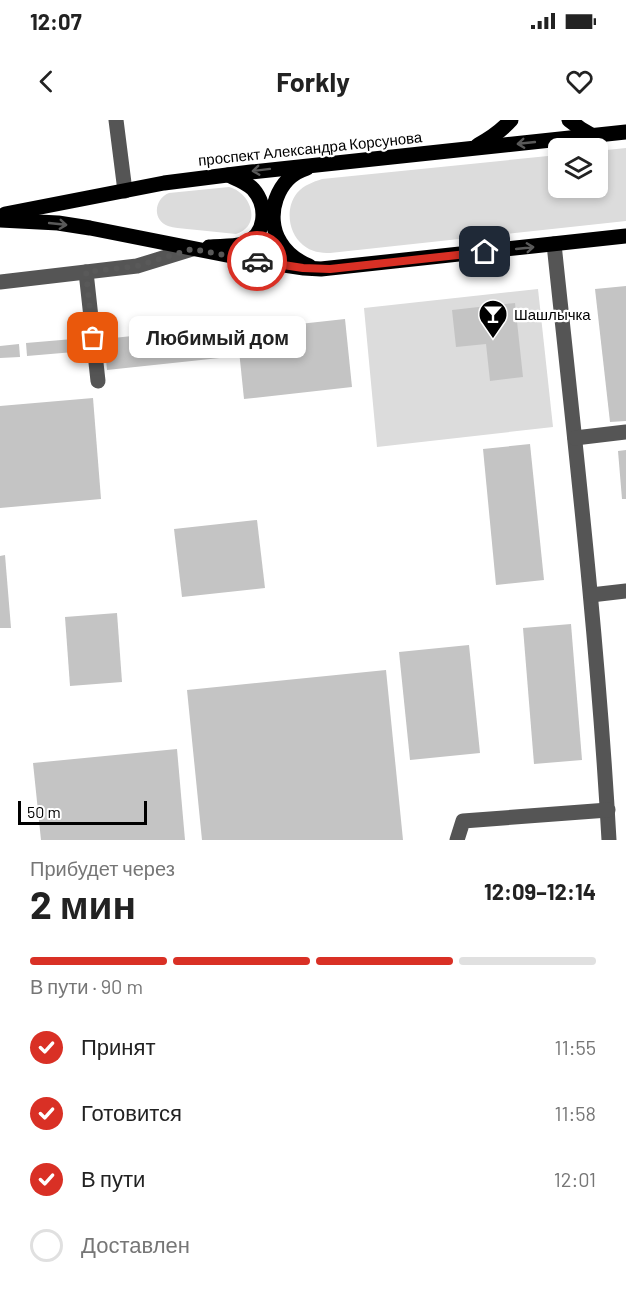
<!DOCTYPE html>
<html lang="ru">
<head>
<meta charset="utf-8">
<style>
	:root { --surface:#fff; --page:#f6f6f6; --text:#222; --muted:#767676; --line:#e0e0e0; --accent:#d93025 }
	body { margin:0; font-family:Barlow,sans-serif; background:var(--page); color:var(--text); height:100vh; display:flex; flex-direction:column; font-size:22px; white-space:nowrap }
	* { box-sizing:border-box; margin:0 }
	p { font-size:20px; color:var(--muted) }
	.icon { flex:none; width:33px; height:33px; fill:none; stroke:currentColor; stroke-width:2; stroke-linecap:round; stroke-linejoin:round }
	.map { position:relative; height:720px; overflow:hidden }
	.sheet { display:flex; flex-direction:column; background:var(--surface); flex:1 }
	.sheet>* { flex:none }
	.tools { position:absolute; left:548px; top:18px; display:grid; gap:12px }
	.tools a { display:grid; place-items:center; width:60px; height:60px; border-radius:9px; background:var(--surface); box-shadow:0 3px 9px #0003; font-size:30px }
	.scale { position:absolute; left:18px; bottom:15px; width:129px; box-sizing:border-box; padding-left:6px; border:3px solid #000; border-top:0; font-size:16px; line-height:21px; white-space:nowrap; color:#000; -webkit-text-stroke:4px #fff; paint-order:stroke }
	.pin { position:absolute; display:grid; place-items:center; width:51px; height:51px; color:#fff; margin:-26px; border-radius:12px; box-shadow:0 3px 9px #0006 }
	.courier { position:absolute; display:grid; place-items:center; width:60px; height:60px; margin:-30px; border:4px solid #d93025; border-radius:50%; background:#fff; color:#222; box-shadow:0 2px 8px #0007 }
	.bubble { position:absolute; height:42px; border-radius:9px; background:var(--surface); box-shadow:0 3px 9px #0003; font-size:20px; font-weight:700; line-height:42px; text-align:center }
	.head em { font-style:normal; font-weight:700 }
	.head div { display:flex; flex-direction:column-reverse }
	.head { display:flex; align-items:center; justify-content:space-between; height:102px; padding:0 30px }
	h1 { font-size:39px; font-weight:700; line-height:45px }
	.bar { display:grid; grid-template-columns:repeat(4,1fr); gap:9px 6px; align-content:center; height:72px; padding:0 30px }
	.bar i { height:8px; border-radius:4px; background:var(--line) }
	.bar .current { background:var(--accent) }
	.bar p { grid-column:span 4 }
	ol { padding:0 30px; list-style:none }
	li { display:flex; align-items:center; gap:18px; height:66px }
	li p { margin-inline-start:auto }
	li .icon { padding:6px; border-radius:50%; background:var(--accent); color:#fff; stroke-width:4 }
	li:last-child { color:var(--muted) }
	li i { width:33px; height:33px; border:3px solid var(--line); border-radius:50% }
	.status { display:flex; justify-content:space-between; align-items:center; height:42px; padding:0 30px; background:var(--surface); direction:ltr }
	.status svg { height:16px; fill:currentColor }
	header { display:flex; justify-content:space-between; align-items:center; height:78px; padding:0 30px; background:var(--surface); font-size:27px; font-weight:700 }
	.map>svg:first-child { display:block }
</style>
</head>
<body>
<div class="status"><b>12:07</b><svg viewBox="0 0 49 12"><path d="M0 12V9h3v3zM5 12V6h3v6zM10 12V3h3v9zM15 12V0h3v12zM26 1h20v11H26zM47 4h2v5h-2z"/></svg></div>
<header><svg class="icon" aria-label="back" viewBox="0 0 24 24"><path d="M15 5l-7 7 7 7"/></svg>Forkly<svg class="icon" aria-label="heart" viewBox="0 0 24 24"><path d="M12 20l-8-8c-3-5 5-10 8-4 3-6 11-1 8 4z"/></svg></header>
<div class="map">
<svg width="626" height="720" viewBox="0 0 626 720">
	<rect width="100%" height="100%" fill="#fff"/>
	<g fill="#dcdcdc">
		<path d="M626 28V101L330 133C321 133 311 132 303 125 288 113 285 88 297 73 304 65 313 62 322 59L558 35V68H597V31Z"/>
		<path d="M229 67C252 73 262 106 236 114 220 112 204 111 187 109 181 108 174 108 168 106 152 100 154 79 169 73Z"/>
		<path d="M538 169 553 307 377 327 364 188Z"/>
	</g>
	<g fill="#c4c4c4">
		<path d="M626 166V301L610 302 595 169Z"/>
		<path d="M515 183 523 257 490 261 486 224 456 227 452 190Z"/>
		<path d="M345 199 352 267 244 279 237 211Z"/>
		<path d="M226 206 229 237 107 250 104 219Z"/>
		<path d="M73 219 74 232 27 236 26 223Z"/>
		<path d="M19 224 20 237 0 238V226Z"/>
		<path d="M93 278 101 379 0 388V286Z"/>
		<path d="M530 324 544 460 496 465 483 329Z"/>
		<path d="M626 330V379H622L618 331Z"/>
		<path d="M257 400 265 468 182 477 174 409Z"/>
		<path d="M5 435 11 508H0V436Z"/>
		<path d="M117 493 122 562 70 566 65 497Z"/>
		<path d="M571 504 582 640 534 644 523 508Z"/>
		<path d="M469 525 480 633 410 640 399 532Z"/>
		<path d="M386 550 403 720H202L187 570Z"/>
		<path d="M177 629 185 720H41L33 643Z"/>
	</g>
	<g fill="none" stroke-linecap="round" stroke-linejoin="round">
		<g stroke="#555" stroke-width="15">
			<path d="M116 0 125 71"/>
			<path d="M554 124C575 323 598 521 609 720"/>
			<path d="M86 152 98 261"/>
			<path d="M0 162 137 146 192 129"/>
			<path d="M575 318 626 312"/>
			<path d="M591 475 626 471"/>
			<path d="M457 720 463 701 608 690"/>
		</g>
		<g stroke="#000" stroke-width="15">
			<path d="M569 0 581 9 593 16"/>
			<path d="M478 25C491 18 501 11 511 0"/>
			<path d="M307 48C277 57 264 96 280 122 287 134 297 141 309 146"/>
			<path d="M5 94 164 63 251 52 626 12"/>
			<path d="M0 100 58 103 90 108 257 141 304 148 321 149 626 116"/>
			<path d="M209 127C220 126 233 127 243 124 267 116 268 86 253 69 246 62 237 59 228 55"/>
		</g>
	</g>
	<defs><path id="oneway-shaft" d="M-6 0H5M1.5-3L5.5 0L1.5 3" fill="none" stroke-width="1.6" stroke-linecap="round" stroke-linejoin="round" transform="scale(1.5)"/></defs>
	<g stroke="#595959">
		<use href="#oneway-shaft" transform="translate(526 23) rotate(174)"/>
		<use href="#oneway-shaft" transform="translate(261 50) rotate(173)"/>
		<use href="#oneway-shaft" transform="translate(58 104) rotate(6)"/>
		<use href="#oneway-shaft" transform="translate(525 128) rotate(-6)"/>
	</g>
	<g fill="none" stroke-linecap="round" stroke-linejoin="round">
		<path stroke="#595959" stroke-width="6" stroke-dasharray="0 10.8" d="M93 218 86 152 137 146 192 129 257 141"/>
		<path stroke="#d93025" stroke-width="8" d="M257 141 303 148 330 149 485 132"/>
	</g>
	<defs>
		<g id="bar-pin" transform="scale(1.5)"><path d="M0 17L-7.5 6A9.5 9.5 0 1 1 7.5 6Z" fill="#000" stroke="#fff"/><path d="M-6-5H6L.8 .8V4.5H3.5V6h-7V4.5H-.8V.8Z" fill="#fff"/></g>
	</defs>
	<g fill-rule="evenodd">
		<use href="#bar-pin" x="493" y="194"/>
	</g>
	<g text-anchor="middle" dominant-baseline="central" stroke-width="4.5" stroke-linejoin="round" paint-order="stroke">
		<g font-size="15" fill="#000" stroke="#fff">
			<text transform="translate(310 28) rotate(-6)">проспект Александра Корсунова</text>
		</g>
		<g font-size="15" fill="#000" stroke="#fff" text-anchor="start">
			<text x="514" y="194">Шашлычка</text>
		</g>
	</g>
</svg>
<div class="tools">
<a><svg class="icon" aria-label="layers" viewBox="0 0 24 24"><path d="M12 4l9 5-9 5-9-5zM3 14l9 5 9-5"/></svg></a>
</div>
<div class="scale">50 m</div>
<div class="pin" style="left:93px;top:218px;background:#ea580c"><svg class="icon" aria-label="bag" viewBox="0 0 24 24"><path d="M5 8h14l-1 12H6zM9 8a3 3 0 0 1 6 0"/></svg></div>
<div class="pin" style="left:485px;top:132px;background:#1f2937"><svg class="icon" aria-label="home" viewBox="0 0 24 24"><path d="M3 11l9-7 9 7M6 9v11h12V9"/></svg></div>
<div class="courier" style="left:257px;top:141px"><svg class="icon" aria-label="car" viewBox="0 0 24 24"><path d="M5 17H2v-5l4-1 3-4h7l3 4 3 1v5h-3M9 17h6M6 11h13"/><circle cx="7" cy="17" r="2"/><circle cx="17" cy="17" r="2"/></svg></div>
<div class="bubble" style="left:129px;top:196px;width:177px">Любимый дом</div>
</div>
<section class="sheet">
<div class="head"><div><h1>2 мин</h1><p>Прибудет через</p></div><em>12:09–12:14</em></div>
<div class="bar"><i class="current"></i><i class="current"></i><i class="current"></i><i></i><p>В пути · 90 m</p></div>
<ol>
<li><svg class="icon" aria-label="check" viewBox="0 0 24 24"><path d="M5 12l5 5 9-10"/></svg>Принят<p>11:55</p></li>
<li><svg class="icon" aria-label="check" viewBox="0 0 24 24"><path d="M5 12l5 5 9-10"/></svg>Готовится<p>11:58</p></li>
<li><svg class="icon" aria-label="check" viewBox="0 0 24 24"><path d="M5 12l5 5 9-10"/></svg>В пути<p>12:01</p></li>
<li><i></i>Доставлен</li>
</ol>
</section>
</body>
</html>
